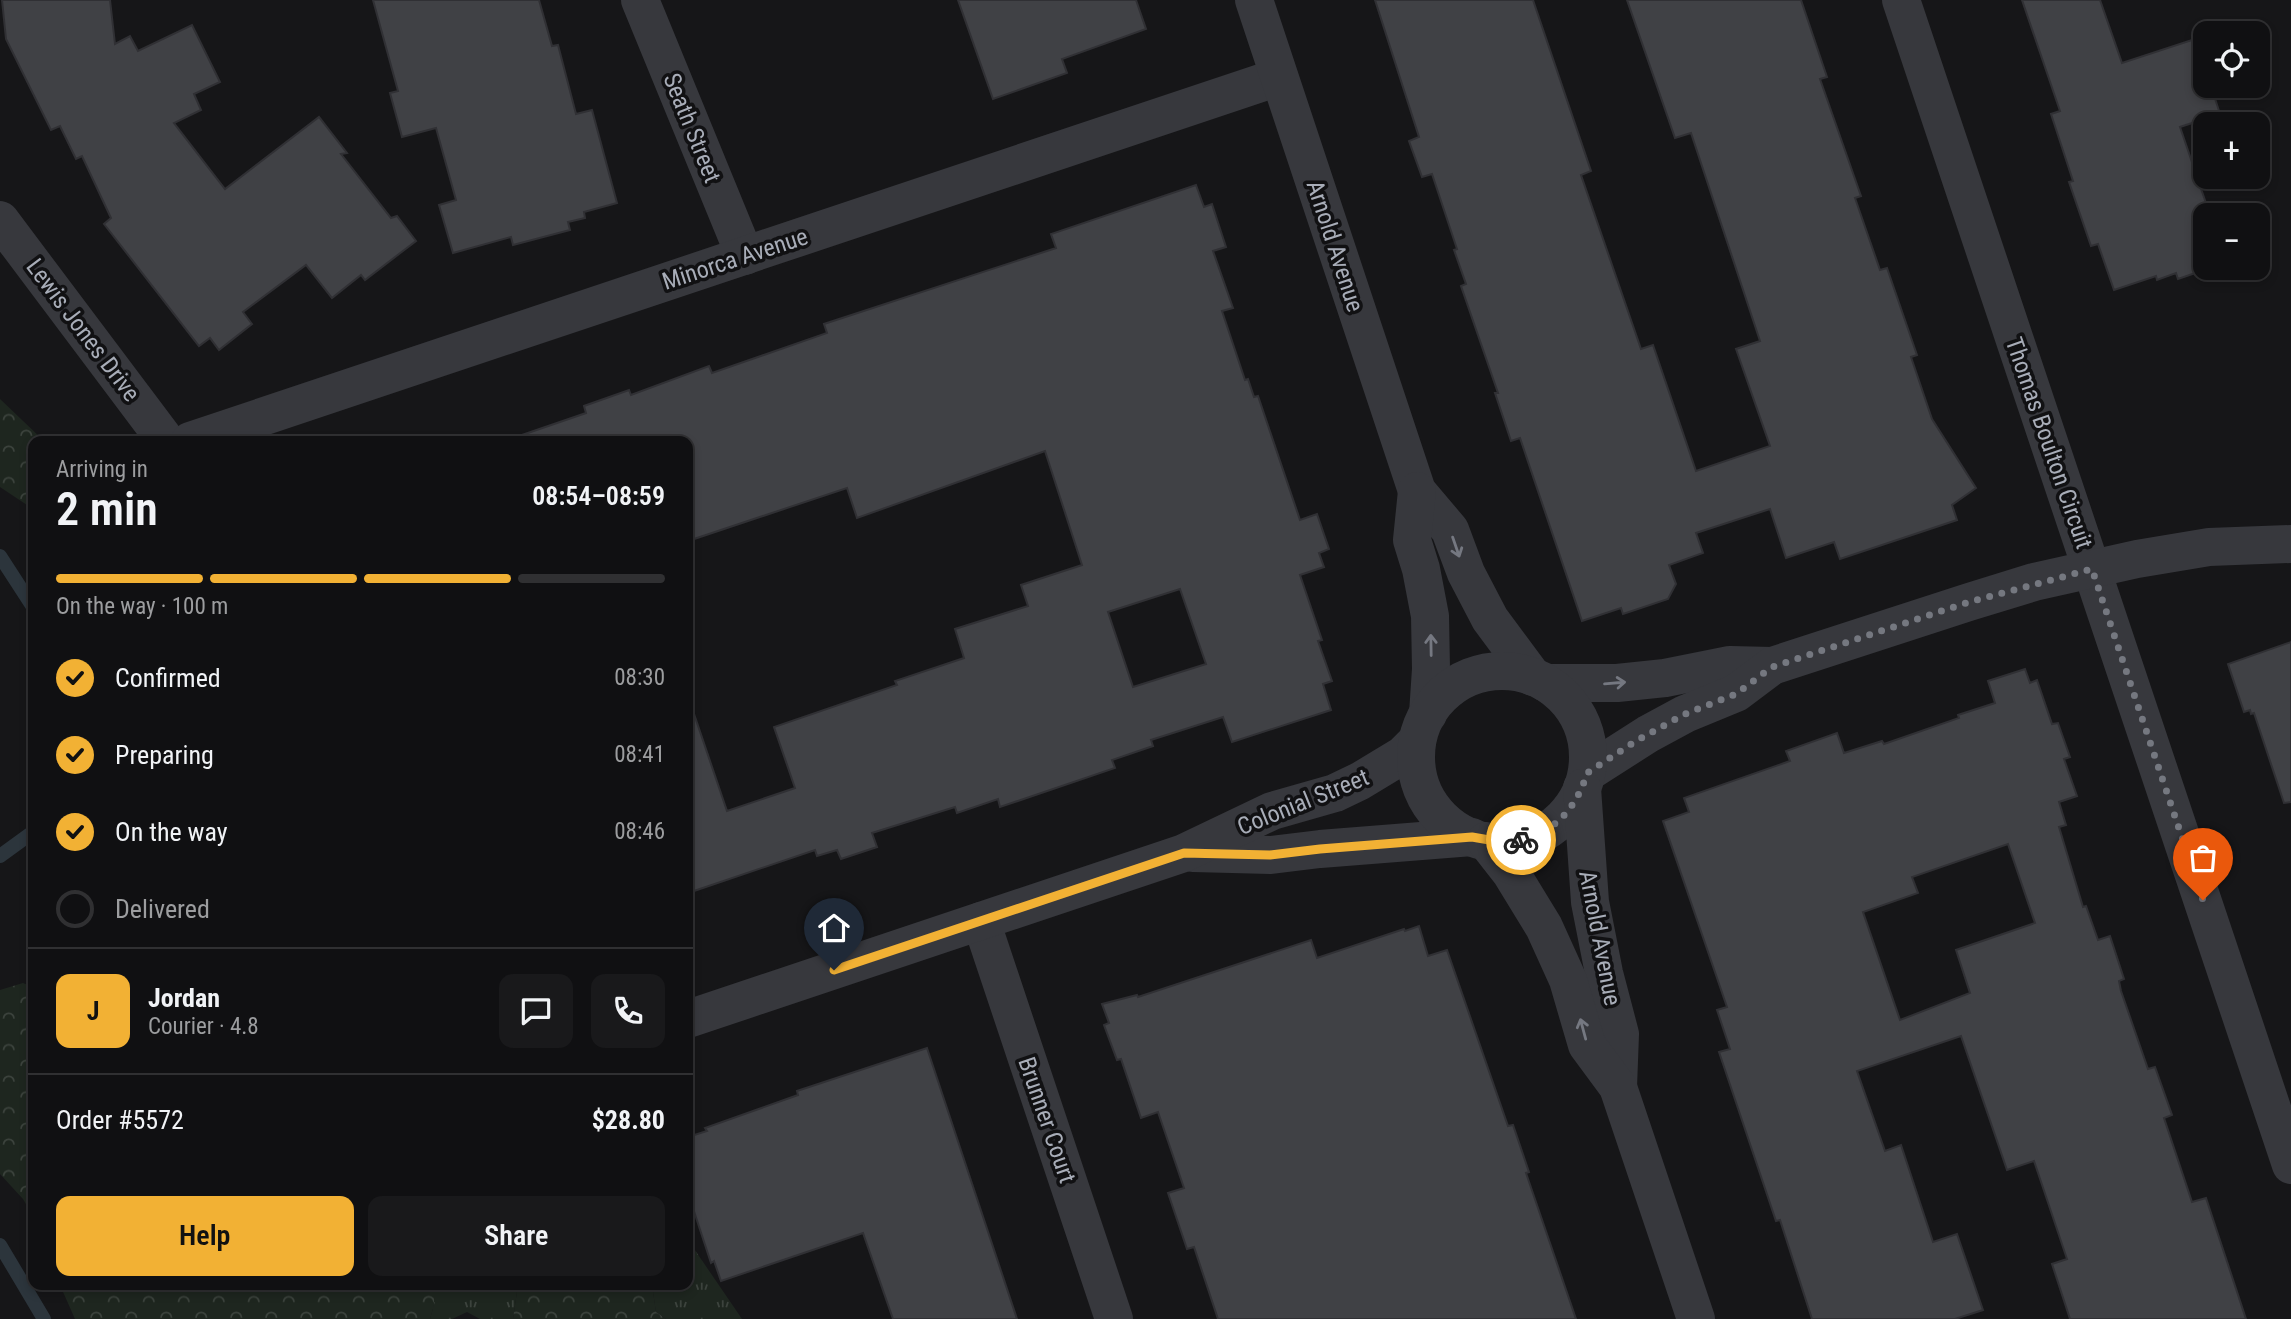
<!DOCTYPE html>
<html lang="en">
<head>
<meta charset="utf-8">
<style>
	:root { --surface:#101012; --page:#19191b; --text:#f1f3f6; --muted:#9c9d9f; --line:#303032; --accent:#f2b134 }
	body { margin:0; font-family:"Roboto Condensed",sans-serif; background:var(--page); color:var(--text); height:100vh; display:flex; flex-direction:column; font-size:26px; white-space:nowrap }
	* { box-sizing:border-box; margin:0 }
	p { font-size:23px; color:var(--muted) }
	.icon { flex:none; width:38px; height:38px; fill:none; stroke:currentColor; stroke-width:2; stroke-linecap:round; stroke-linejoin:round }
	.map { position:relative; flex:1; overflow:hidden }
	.side { position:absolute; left:28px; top:436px; width:665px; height:854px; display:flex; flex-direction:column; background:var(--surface); border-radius:14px; box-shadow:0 4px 10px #0003,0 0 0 2px var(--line) }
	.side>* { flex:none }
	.controls { position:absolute; left:2193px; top:21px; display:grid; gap:14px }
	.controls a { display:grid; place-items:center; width:77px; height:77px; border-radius:14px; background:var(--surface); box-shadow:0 4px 10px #0003,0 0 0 2px var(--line); font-size:35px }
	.pin { position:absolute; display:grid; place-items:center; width:60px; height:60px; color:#fff; margin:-72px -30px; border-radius:50% 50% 50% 0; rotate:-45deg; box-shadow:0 0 7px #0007 }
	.pin .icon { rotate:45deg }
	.courier { position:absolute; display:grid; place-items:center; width:70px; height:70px; margin:-35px; border:5px solid #f2b134; border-radius:50%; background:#fff; color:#222; box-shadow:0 2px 9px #0007 }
	.headline em { font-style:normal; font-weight:600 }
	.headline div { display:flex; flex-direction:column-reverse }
	.headline { display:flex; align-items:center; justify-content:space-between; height:119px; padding:0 28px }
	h1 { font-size:46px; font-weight:600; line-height:52px }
	.bar { display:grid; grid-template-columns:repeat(4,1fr); gap:10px 7px; align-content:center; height:84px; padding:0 28px }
	.bar i { height:9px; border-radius:5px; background:var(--line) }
	.bar .on { background:var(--accent) }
	.bar p { grid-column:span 4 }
	.line { display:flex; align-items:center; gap:18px; padding:0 28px; border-top:2px solid var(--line) }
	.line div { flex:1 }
	.round { display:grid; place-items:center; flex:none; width:74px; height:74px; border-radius:14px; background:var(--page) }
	ol { padding:0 28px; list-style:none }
	li { display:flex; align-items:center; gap:21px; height:77px }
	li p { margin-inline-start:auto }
	li .icon { padding:7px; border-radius:50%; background:var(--accent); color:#111; stroke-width:4 }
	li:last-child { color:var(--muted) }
	li i { width:38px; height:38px; border:4px solid var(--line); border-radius:50% }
	.primary-button { display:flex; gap:14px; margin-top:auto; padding:14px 28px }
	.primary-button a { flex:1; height:80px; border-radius:14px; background:var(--accent); color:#111; font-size:28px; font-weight:600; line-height:80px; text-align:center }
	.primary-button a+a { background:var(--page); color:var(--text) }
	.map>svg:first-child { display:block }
</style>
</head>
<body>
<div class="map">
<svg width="2291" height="1319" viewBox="0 0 2291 1319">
	<defs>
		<pattern id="grass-tufts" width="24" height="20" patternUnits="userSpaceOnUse" patternTransform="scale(1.75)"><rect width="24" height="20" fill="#1e261f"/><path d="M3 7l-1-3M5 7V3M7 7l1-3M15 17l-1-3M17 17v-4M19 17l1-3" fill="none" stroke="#3c433d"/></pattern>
		<pattern id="forest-crowns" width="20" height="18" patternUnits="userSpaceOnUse" patternTransform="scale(1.75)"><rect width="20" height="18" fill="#1e261f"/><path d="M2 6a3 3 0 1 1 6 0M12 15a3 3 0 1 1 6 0" fill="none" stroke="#3c433d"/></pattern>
	</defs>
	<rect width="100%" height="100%" fill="#161618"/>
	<g fill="url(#grass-tufts)">
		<path d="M688 1240 742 1319H666L656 1312 652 1285 688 1284Z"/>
		<path d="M251 1285H310L257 1290Z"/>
		<path d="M434 1285H518L513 1319H480L467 1312 452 1319H430L434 1305Z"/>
	</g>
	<g fill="url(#forest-crowns)">
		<path d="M0 399 44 441H33V509L0 487Z"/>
		<path d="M23 983 33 987V1216L23 1199 0 1174V990Z"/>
		<path d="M251 1285 257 1290 310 1284 434 1285V1305L430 1319H75L60 1285Z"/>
		<path d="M518 1285H652L656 1312 666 1319H513Z"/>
	</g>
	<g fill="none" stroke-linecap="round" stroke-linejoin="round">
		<g stroke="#2c353c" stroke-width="14">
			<path d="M0 556 33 607"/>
			<path d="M0 856 33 832"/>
			<path d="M0 1245 44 1319"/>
		</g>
	</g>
	<g fill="#404145" stroke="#303034" stroke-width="2" fill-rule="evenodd">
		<path d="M2 0H110L115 44 130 36 138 51 192 25 220 82 194 94 201 110 174 123 225 189 319 117 347 153 341 154 391 218 397 216 416 241 365 280 361 275 332 298 306 265 243 312 252 324 219 350 210 338 199 346 104 224 111 218 82 156 76 159 60 126 51 130 6 39Z"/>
		<path d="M373 0H539L552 46 558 45 576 114 592 110 617 203 584 212 585 218 568 222 570 230 513 245 511 237 453 253 439 205 456 200 436 128 402 137 390 93 398 91Z"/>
		<path d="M958 0H1136L1146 29 1062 59 1067 73 993 99Z"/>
		<path d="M1375 0H1533L1591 171 1581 175 1641 349 1653 345 1696 471 1770 446 1736 349 1760 341 1691 133 1675 138 1627 0H1801L1827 77 1820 79 1861 196 1855 198 1880 270 1887 268 1917 355 1911 357 1932 419 1976 488 1952 505 1957 520 1840 559 1834 542 1786 558 1770 509 1696 533 1703 553 1669 565 1676 584 1668 599 1623 614 1621 608 1582 621 1520 438 1511 441 1495 393H1498L1461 286 1466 284 1454 250 1457 249 1432 174 1422 177 1409 141 1419 137Z"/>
		<path d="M2022 0H2100L2122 63 2195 39 2205 69V86H2211L2220 114 2180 127 2210 215H2205V268H2210L2178 279 2176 273 2157 280 2156 276 2114 290 2098 244 2091 246 2069 182 2073 181 2051 114 2060 111Z"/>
		<path d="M1196 185 1204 207 1212 204 1226 247 1213 251 1233 308 1222 311 1245 380 1248 379 1254 397 1258 396 1300 520 1317 514 1329 549 1319 553 1324 567 1300 575 1322 640 1318 641 1332 681 1323 684 1331 710 1232 742 1223 717 1151 740 1153 746 1112 760 1115 768 1000 807 998 799 957 813 955 807 872 833 877 847 841 859 837 850 817 856 815 850 688 893V715L694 714 727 811 795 788 774 727 897 685 895 681 964 658 955 629 1028 606 1021 585 1082 565 1045 451 857 518 847 488 688 541V441H523L522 435 586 413 584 406 629 390 631 395 709 366 712 373 827 333 824 324 1056 248 1051 234ZM1180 589 1206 664 1133 687 1108 612Z"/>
		<path d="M2291 642V802L2284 803 2254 713 2251 714 2250 710 2244 712 2228 664Z"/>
		<path d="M2025 669 2030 683 2037 680 2052 724 2058 723 2070 757 2064 759 2077 796 2059 802 2066 825 2059 827 2083 907 2086 906 2098 940 2110 936 2124 979 2119 981 2121 991 2148 1069 2155 1067 2172 1115 2164 1118 2192 1202 2206 1198 2246 1319H2070L2052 1264 2067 1259 2034 1161 2007 1170 1961 1036 1857 1071 1885 1151 1901 1145 1933 1242 1957 1234 1983 1310 1955 1319H1812L1780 1220 1776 1221 1719 1052 1730 1049 1717 1010 1727 1007 1663 821 1689 812 1684 798 1790 761 1786 751 1837 733 1844 753 1882 741 1884 744 1959 718 1958 715 1995 703 1988 681ZM2008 844 2035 923 1956 950 1970 993 1900 1020 1863 912 1918 893 1912 877Z"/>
		<path d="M1419 926 1428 956 1447 950 1508 1126 1513 1125 1529 1172 1526 1173 1576 1319H1218L1194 1247 1187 1249 1168 1193 1184 1188 1158 1112 1141 1118 1121 1059 1117 1060 1104 1025 1109 1023 1102 1004 1137 995 1138 997 1311 940 1317 958 1404 929 1405 931Z"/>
		<path d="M927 1048 1017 1319H893L863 1233 721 1281 714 1261 711 1263 688 1193V1137L707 1131 705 1128 798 1095 797 1091Z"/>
	</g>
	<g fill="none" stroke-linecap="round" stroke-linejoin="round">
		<g stroke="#37383d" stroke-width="38">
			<path d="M640 0 745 256"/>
			<path d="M1901 0 2291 1165"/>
			<path d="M0 220 166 441"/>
			<path d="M190 441 1279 77"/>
			<path d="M1546 683H1617L1665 678 1730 665 1772 666"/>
			<path d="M1587 773 1648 734 1685 714 1736 693 1772 666 1969 602 2034 582 2137 559 2209 547 2291 544"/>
			<path d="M1193 853 1271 855 1320 849 1472 837"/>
			<path d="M981 921 1114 1319"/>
			<path d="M688 1019 1184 853 1272 811 1335 793 1360 781 1403 755 1417 741"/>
		</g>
		<g stroke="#37383d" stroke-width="38">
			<path d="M1254 0 1417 491 1450 530 1466 573 1490 619 1533 677"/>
			<path d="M1417 491 1412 540 1421 569 1430 616 1431 669 1428 714"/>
			<circle cx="1502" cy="757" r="86"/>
			<path d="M1582 788 1590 902 1604 973 1620 1034 1618 1087"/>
			<path d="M1486 841 1511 873 1544 927 1568 980 1587 1045 1618 1087 1696 1319"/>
		</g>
	</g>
	<defs><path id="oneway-shaft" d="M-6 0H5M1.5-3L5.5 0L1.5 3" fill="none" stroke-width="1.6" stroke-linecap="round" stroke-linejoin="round" transform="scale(1.75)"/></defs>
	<g stroke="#757881">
		<use href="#oneway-shaft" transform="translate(1456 547) rotate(71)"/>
		<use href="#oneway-shaft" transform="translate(1431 645) rotate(-91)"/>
		<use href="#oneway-shaft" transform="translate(1615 683) rotate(-5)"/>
		<use href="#oneway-shaft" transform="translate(1583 1029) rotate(-105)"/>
	</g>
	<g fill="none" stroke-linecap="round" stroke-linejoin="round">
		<path stroke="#757880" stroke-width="7" stroke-dasharray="0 12.6" d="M1521 840C1556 831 1577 807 1587 773L1636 741 1685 714 1736 694 1772 667 1969 602 2092 569 2203 900"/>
		<path stroke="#f2b134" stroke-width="9" d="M834 970 1184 853 1270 855 1320 849 1472 837 1501 842 1521 840"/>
	</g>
	<g text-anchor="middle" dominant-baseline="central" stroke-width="7" stroke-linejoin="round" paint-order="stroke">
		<g font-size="24" fill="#a8adb8" stroke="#111113">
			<text transform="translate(692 128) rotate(68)">Seath Street</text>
			<text transform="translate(1335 246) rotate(72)">Arnold Avenue</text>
			<text transform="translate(735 259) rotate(-18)">Minorca Avenue</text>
			<text transform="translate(83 330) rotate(53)">Lewis Jones Drive</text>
			<text transform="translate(2049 443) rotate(71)">Thomas Boulton Circuit</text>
			<text transform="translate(1303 802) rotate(-22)">Colonial Street</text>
			<text transform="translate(1600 938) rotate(79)">Arnold Avenue</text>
			<text transform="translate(1047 1120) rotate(71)">Brunner Court</text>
		</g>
	</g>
</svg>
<div class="controls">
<a><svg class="icon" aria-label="locate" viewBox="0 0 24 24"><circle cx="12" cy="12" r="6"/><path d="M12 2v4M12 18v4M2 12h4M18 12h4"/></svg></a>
<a>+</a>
<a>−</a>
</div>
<div class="pin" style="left:2203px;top:900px;background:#ea580c"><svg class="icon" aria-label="bag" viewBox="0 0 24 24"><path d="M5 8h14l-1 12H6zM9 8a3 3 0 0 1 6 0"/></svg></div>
<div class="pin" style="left:834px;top:970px;background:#1f2937"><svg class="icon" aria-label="home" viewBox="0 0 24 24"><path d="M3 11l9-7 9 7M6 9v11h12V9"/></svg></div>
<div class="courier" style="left:1521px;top:840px"><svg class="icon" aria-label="bike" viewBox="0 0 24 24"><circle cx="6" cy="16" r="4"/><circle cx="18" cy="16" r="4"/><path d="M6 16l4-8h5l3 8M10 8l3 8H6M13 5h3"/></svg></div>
<section class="side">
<div class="headline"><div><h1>2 min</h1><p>Arriving in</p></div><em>08:54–08:59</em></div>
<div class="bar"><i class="on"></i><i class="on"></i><i class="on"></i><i></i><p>On the way · 100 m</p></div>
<ol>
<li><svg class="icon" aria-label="check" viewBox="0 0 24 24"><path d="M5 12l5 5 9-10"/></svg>Confirmed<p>08:30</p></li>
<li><svg class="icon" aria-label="check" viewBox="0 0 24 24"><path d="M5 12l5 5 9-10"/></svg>Preparing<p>08:41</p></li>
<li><svg class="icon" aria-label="check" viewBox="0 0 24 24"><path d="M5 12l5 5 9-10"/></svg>On the way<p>08:46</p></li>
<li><i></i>Delivered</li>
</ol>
<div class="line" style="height:126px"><b class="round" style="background:var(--accent);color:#111">J</b><div><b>Jordan</b><p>Courier · 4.8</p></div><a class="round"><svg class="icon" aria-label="chat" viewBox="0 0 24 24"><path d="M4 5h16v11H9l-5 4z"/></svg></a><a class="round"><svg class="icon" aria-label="phone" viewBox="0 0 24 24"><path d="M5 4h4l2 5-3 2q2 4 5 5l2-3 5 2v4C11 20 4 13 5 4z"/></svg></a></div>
<div class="line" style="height:91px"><div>Order #5572</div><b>$28.80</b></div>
<div class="primary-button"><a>Help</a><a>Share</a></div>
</section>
</div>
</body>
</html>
